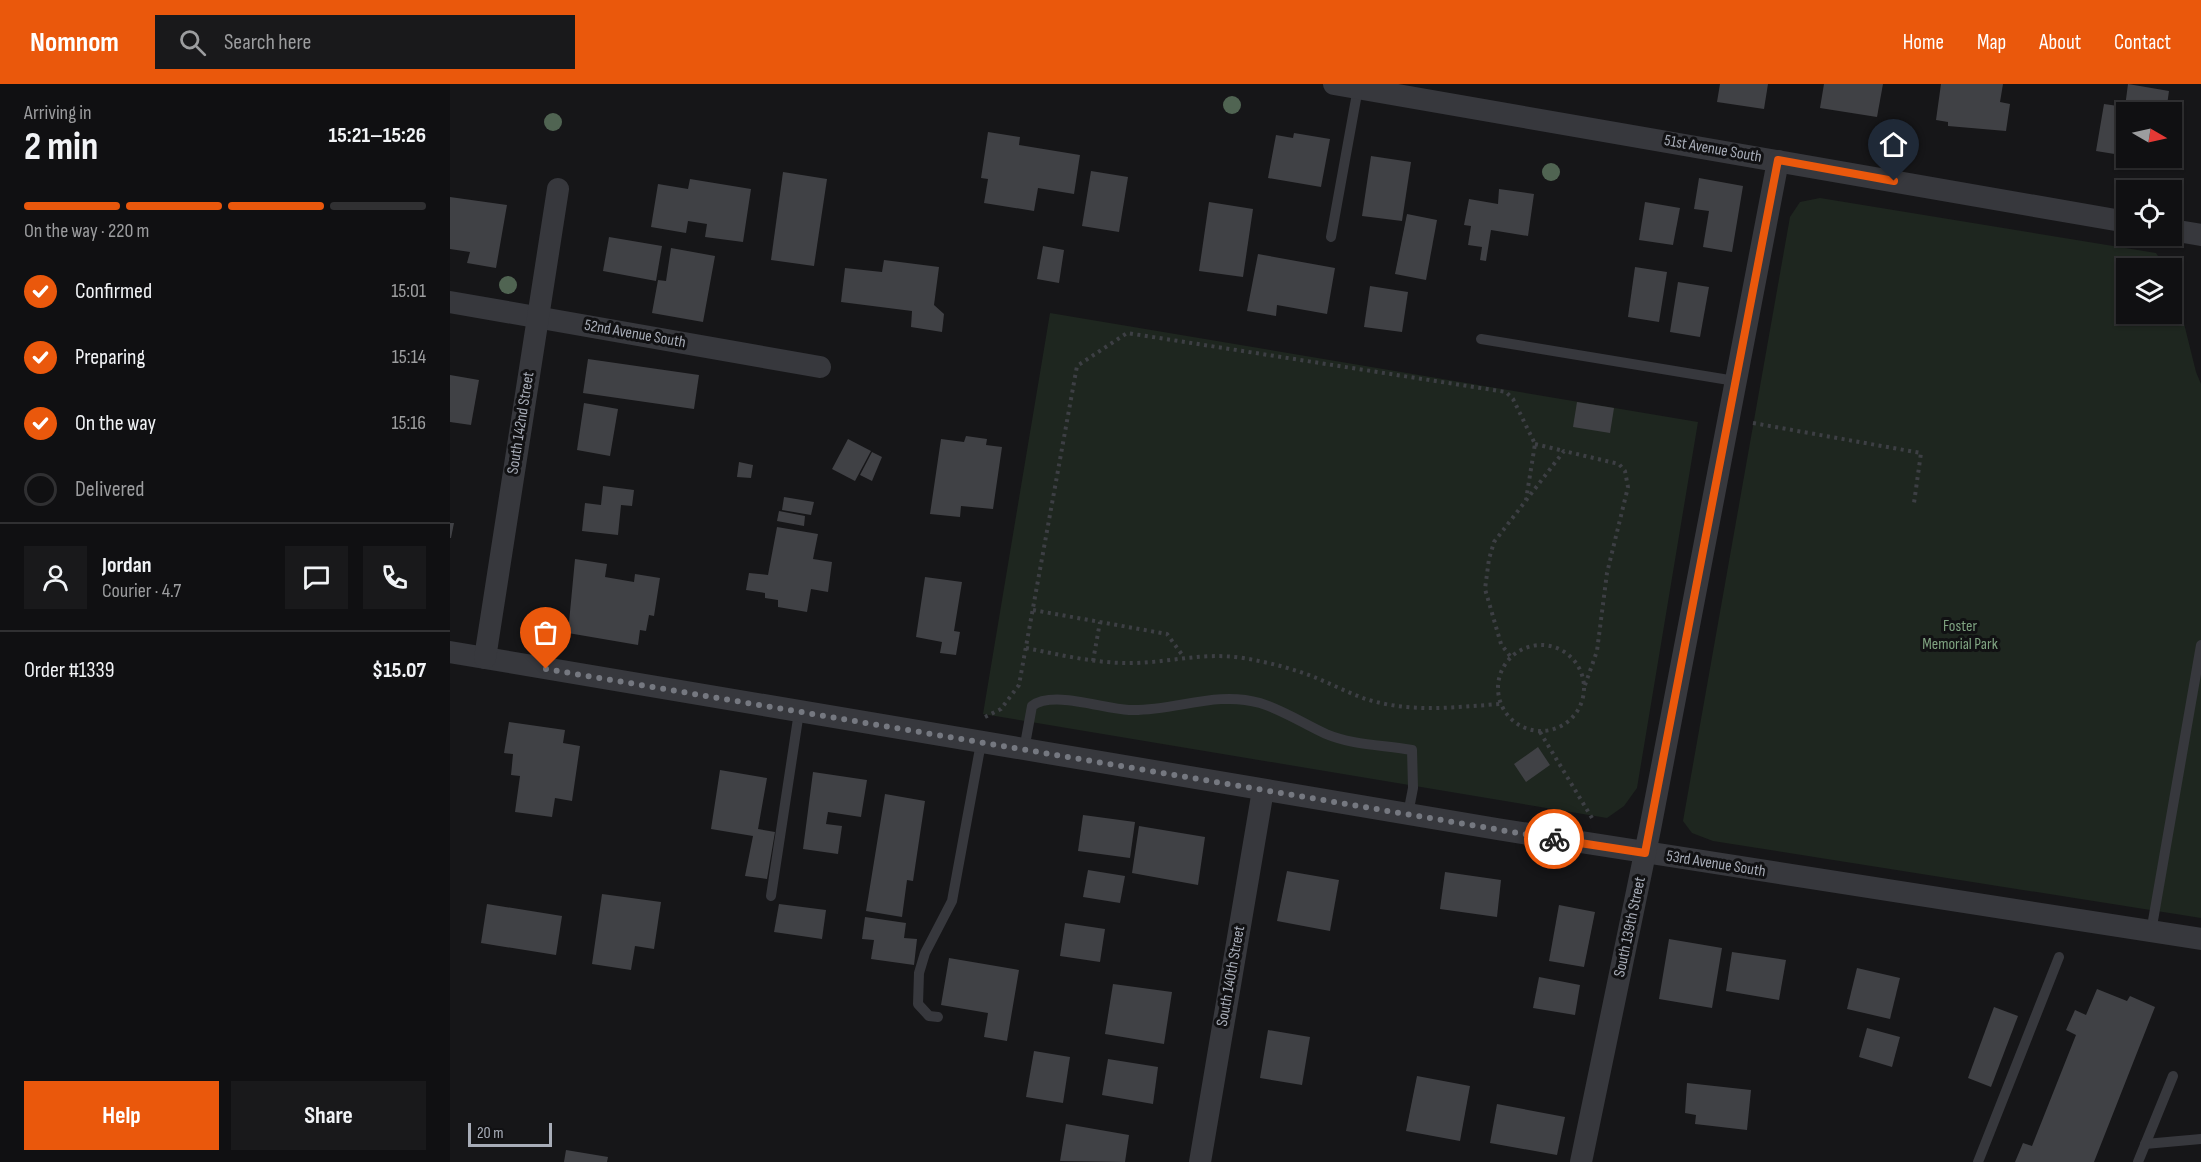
<!DOCTYPE html>
<html lang="en">
<head>
<meta charset="utf-8">
<style>
	:root { --surface:#101012; --page:#19191b; --text:#f1f3f6; --muted:#9c9d9f; --line:#303032; --accent:#ea580c }
	body { margin:0; font-family:"Sofia Sans Condensed",sans-serif; background:var(--page); color:var(--text); height:100vh; display:flex; flex-direction:column; font-size:22px; white-space:nowrap }
	* { box-sizing:border-box; margin:0 }
	p { font-size:20px; color:var(--muted) }
	.icon { flex:none; width:33px; height:33px; fill:none; stroke:currentColor; stroke-width:2; stroke-linecap:round; stroke-linejoin:round }
	.map { position:relative; flex:1; overflow:hidden }
	.side { display:flex; flex-direction:column; background:var(--surface); width:450px }
	.side>* { flex:none }
	.needle { width:39px; rotate:99deg }
	.tools { position:absolute; left:1666px; top:18px; display:grid; gap:12px }
	.tools a { display:grid; place-items:center; width:66px; height:66px; border-radius:0px; background:var(--surface); box-shadow:0 2px 4px #0004,0 0 0 2px var(--line); font-size:30px }
	.scale { position:absolute; left:18px; bottom:15px; width:84px; box-sizing:border-box; padding-left:6px; border:3px solid #a8adb8; border-top:0; font-size:16px; line-height:21px; white-space:nowrap; color:#a8adb8; -webkit-text-stroke:4px #111113; paint-order:stroke }
	.pin { position:absolute; display:grid; place-items:center; width:51px; height:51px; color:#fff; margin:-62px -26px; border-radius:50% 50% 50% 0; rotate:-45deg; box-shadow:0 0 6px #0007 }
	.pin .icon { rotate:45deg }
	.courier { position:absolute; display:grid; place-items:center; width:60px; height:60px; margin:-30px; border:4px solid #ea580c; border-radius:50%; background:#fff; color:#222; box-shadow:0 2px 8px #0007 }
	.summary em { font-style:normal; font-weight:700 }
	.summary div { display:flex; flex-direction:column-reverse }
	.summary { display:flex; align-items:center; justify-content:space-between; height:102px; padding:0 24px }
	h1 { font-size:39px; font-weight:700; line-height:45px }
	.bar { display:grid; grid-template-columns:repeat(4,1fr); gap:9px 6px; align-content:center; height:72px; padding:0 24px }
	.bar i { height:8px; border-radius:4px; background:var(--line) }
	.bar .on { background:var(--accent) }
	.bar p { grid-column:span 4 }
	.line { display:flex; align-items:center; gap:15px; padding:0 24px; border-top:2px solid var(--line) }
	.line div { flex:1 }
	.round { display:grid; place-items:center; flex:none; width:63px; height:63px; border-radius:0px; background:var(--page) }
	ol { padding:0 24px; list-style:none }
	li { display:flex; align-items:center; gap:18px; height:66px }
	li p { margin-inline-start:auto }
	li .icon { padding:6px; border-radius:50%; background:var(--accent); color:#fff; stroke-width:4 }
	li:last-child { color:var(--muted) }
	li i { width:33px; height:33px; border:3px solid var(--line); border-radius:50% }
	.button { display:flex; gap:12px; margin-top:auto; padding:12px 24px }
	.button a { flex:1; height:69px; border-radius:0px; background:var(--accent); color:#fff; font-size:24px; font-weight:700; line-height:69px; text-align:center }
	.button a+a { background:var(--page); color:var(--text) }
	header { display:flex; align-items:center; gap:36px; box-sizing:border-box; height:84px; padding:0 30px; background:var(--accent); color:#fff }
	header strong { font-size:28px }
	nav { display:flex; gap:33px; margin-inline-start:auto; font-size:21px }
	.search { width:420px; height:54px; background:var(--page); display:flex; align-items:center; gap:15px; box-sizing:border-box; padding:0 21px; border-radius:0px; color:var(--muted); font-size:22px }
	main { display:flex; flex:1; min-height:0 }
	.map>svg:first-child { display:block }
</style>
</head>
<body>
<header>
<strong>Nomnom</strong>
<div class="search"><svg class="icon" aria-label="search" viewBox="0 0 24 24"><circle cx="10" cy="10" r="6"/><path d="M15 15l6 6"/></svg>Search here</div>
<nav><a>Home</a><a>Map</a><a>About</a><a>Contact</a></nav>
</header>
<main>
<section class="side">
<div class="summary"><div><h1>2 min</h1><p>Arriving in</p></div><em>15:21–15:26</em></div>
<div class="bar"><i class="on"></i><i class="on"></i><i class="on"></i><i></i><p>On the way · 220 m</p></div>
<ol>
<li><svg class="icon" aria-label="check" viewBox="0 0 24 24"><path d="M5 12l5 5 9-10"/></svg>Confirmed<p>15:01</p></li>
<li><svg class="icon" aria-label="check" viewBox="0 0 24 24"><path d="M5 12l5 5 9-10"/></svg>Preparing<p>15:14</p></li>
<li><svg class="icon" aria-label="check" viewBox="0 0 24 24"><path d="M5 12l5 5 9-10"/></svg>On the way<p>15:16</p></li>
<li><i></i>Delivered</li>
</ol>
<div class="line" style="height:108px"><a class="round"><svg class="icon" aria-label="person" viewBox="0 0 24 24"><circle cx="12" cy="8" r="4"/><path d="M4 21q1-7 8-7t8 7"/></svg></a><div><b>Jordan</b><p>Courier · 4.7</p></div><a class="round"><svg class="icon" aria-label="chat" viewBox="0 0 24 24"><path d="M4 5h16v11H9l-5 4z"/></svg></a><a class="round"><svg class="icon" aria-label="phone" viewBox="0 0 24 24"><path d="M5 4h4l2 5-3 2q2 4 5 5l2-3 5 2v4C11 20 4 13 5 4z"/></svg></a></div>
<div class="line" style="height:78px"><div>Order #1339</div><b>$15.07</b></div>
<div class="button"><a>Help</a><a>Share</a></div>
</section>
<div class="map">
<svg width="1751" height="1078" viewBox="0 0 1751 1078">
	<rect width="100%" height="100%" fill="#161618"/>
	<g fill="#1e261f">
		<path d="M1370 114 1706 169 1716 184H1677V230H1722V193L1723 195 1746 288 1751 300V834L1263 757 1242 749 1233 737 1340 133 1350 118Z"/>
		<path d="M600 229 1248 338 1187 704 1174 722 1157 734 533 630Z"/>
	</g>
	<g fill="#404145">
		<path d="M1270 0H1318L1314 25 1267 18Z"/>
		<path d="M1374 0H1433L1427 33 1370 24Z"/>
		<path d="M1491 0H1553L1550 18 1560 20 1556 47 1498 42V38L1486 36Z"/>
		<path d="M1678 0 1719 7 1716 28H1677V72L1646 67 1654 20 1675 23Z"/>
		<path d="M538 48 570 53 569 61 630 71 624 110 588 104 584 127 534 119 538 95 531 94Z"/>
		<path d="M844 49 880 55 871 103 818 94 826 51 843 54Z"/>
		<path d="M921 72 961 78 952 137 912 132Z"/>
		<path d="M1692 74H1708V77Z"/>
		<path d="M641 87 678 93 669 148 632 142Z"/>
		<path d="M333 88 377 95 364 182 321 176Z"/>
		<path d="M1249 94 1293 102 1282 168 1253 163 1259 127 1244 125Z"/>
		<path d="M240 95 301 105 293 158 255 153 257 140 238 137 236 149 201 143 208 100 238 105Z"/>
		<path d="M1049 105 1084 110 1078 152 1041 146 1036 177 1030 176 1032 163 1018 161 1021 142 1014 141 1019 115 1048 120Z"/>
		<path d="M0 113 57 121 46 184 17 179 20 168 0 165Z"/>
		<path d="M759 118 803 125 793 193 749 187Z"/>
		<path d="M1195 118 1230 124 1223 161 1189 156Z"/>
		<path d="M957 130 987 136 976 196 945 190Z"/>
		<path d="M159 153 212 162 206 197 153 187Z"/>
		<path d="M593 162 614 166 609 199 587 195Z"/>
		<path d="M221 164 265 172 253 238 202 229 208 196 216 197Z"/>
		<path d="M808 170 885 184 877 230 827 221 826 232 797 227Z"/>
		<path d="M434 176 489 183 484 221 494 230 492 248 461 243 462 227 391 218 395 184 432 188Z"/>
		<path d="M1185 183 1217 188 1209 238 1178 233Z"/>
		<path d="M1228 198 1259 203 1250 253 1220 248Z"/>
		<path d="M920 202 958 208 952 248 914 243Z"/>
		<path d="M138 275 249 291 244 325 133 309Z"/>
		<path d="M0 291 29 296 21 341 0 338Z"/>
		<path d="M1127 318 1164 324 1160 349 1123 343Z"/>
		<path d="M134 319 168 325 160 372 127 366Z"/>
		<path d="M516 352 537 355 536 361 552 363 543 425 511 422 510 433 480 430 491 355 514 358Z"/>
		<path d="M398 355 421 367 405 397 382 385Z"/>
		<path d="M422 368 432 373 422 397 410 391Z"/>
		<path d="M289 378 303 381 301 394 287 393Z"/>
		<path d="M153 402 184 406 182 422 171 421 168 451 132 447 135 419 151 421Z"/>
		<path d="M334 413 364 418 361 431 332 426Z"/>
		<path d="M329 427 355 432 354 442 327 437Z"/>
		<path d="M0 439H4L1 454H0Z"/>
		<path d="M327 443 368 450 363 475 382 478 378 508 361 505 357 528 328 523V516L315 514V509L296 506 299 489 318 491Z"/>
		<path d="M125 475 157 480 155 493 184 498 185 490 210 494 204 532 199 531 196 547 190 546 188 561 118 549Z"/>
		<path d="M475 493 512 498 504 547 510 548 506 571 490 569 492 558 466 553Z"/>
		<path d="M59 638 115 646 113 659 130 662 122 717 105 714 102 733 65 728 70 692 61 691 63 670 54 669Z"/>
		<path d="M1088 663 1100 681 1076 698 1064 680Z"/>
		<path d="M270 686 317 694 308 745 325 748 317 795 295 792 303 752 261 745Z"/>
		<path d="M363 688 417 696 411 733 378 728 376 740 392 742 388 770 353 765Z"/>
		<path d="M435 710 475 717 463 797 457 796 452 833 416 827Z"/>
		<path d="M633 731 685 738 680 774 628 767Z"/>
		<path d="M689 742 755 753 748 801 682 789Z"/>
		<path d="M638 786 675 792 670 819 633 813Z"/>
		<path d="M837 787 889 796 880 847 827 837Z"/>
		<path d="M995 788 1051 796 1047 833 990 825Z"/>
		<path d="M152 810 211 818 204 865 185 862 181 886 142 880Z"/>
		<path d="M37 820 112 832 106 871 31 859Z"/>
		<path d="M329 820 376 826 372 855 324 848Z"/>
		<path d="M1109 821 1145 828 1134 883 1099 877Z"/>
		<path d="M415 833 456 839 454 854 467 855 464 881 421 875 424 856 412 855Z"/>
		<path d="M615 839 655 845 650 878 610 872Z"/>
		<path d="M1219 855 1272 864 1262 924 1209 915Z"/>
		<path d="M1282 868 1336 876 1329 916 1276 907Z"/>
		<path d="M499 874 569 886 557 957 534 953 538 929 491 921Z"/>
		<path d="M1407 884 1450 894 1440 935 1397 925Z"/>
		<path d="M1089 893 1130 901 1125 931 1083 924Z"/>
		<path d="M663 900 722 908 714 960 655 950Z"/>
		<path d="M1647 905 1677 917 1680 912 1705 923 1644 1078H1565L1573 1059 1582 1062 1626 951 1616 946 1625 926 1636 931Z"/>
		<path d="M1544 923 1568 932 1541 1003 1518 994Z"/>
		<path d="M1417 944 1450 953 1442 983 1409 973Z"/>
		<path d="M818 946 860 953 852 1001 810 994Z"/>
		<path d="M584 967 620 973 613 1019 576 1013Z"/>
		<path d="M658 975 708 983 703 1020 652 1011Z"/>
		<path d="M967 992 1020 1002 1010 1057 956 1047Z"/>
		<path d="M1237 999 1301 1006 1297 1046 1245 1040 1246 1031 1235 1029Z"/>
		<path d="M1047 1020 1115 1033 1107 1071 1040 1059Z"/>
		<path d="M616 1040 679 1051 675 1078 610 1077Z"/>
		<path d="M116 1066 158 1073 157 1078H114Z"/>
	</g>
	<g fill="none" stroke-linecap="round" stroke-linejoin="round">
		<g stroke="#3d3f44" stroke-width="4" stroke-dasharray="3 4.5" stroke-linecap="butt">
			<path d="M1303 339 1471 369 1464 419"/>
			<path d="M1085 360 1114 367"/>
			<path d="M583 526 717 550 733 572"/>
			<circle cx="1091" cy="604" r="43"/>
			<path d="M576 564C611 571 648 580 684 579 723 578 752 568 793 574 817 578 841 584 864 593 882 600 900 610 919 616 963 629 1005 623 1050 620"/>
			<path d="M1060 572 1051 560 1035 505 1039 475 1044 458 1114 367 1169 380 1175 387 1178 403 1157 489 1147 567 1134 604"/>
			<path d="M643 577 650 538"/>
			<path d="M535 633 551 625 569 601 627 282 677 249 1056 308 1063 315 1085 360 1076 416"/>
			<path d="M1090 648 1142 734"/>
		</g>
		<g stroke="#37383d" stroke-width="10">
			<path d="M881 153 908 4"/>
			<path d="M1031 255 1285 297"/>
			<path d="M574 666 582 622C603 606 653 625 679 626 724 628 765 606 810 619 833 626 854 640 876 650 902 661 934 661 962 666L963 704 958 730"/>
			<path d="M321 812 349 628"/>
			<path d="M1701 848 1751 561"/>
			<path d="M488 933 479 932 468 920 469 889 475 869 502 817 531 659"/>
			<path d="M1695 1060 1751 1055"/>
			<path d="M1528 1078 1609 873"/>
			<path d="M1688 1078 1723 992"/>
		</g>
		<g stroke="#37383d" stroke-width="22">
			<path d="M884 0 1677 138"/>
			<path d="M1722 146 1751 151"/>
			<path d="M0 218 370 283"/>
			<path d="M0 568 1047 745 1751 855"/>
			<path d="M35 574 108 105"/>
			<path d="M750 1078 813 706"/>
			<path d="M1131 1078 1200 745 1328 77"/>
		</g>
	</g>
	<g fill="#506452">
		<circle cx="782" cy="21" r="9"/>
		<circle cx="103" cy="38" r="9"/>
		<circle cx="1101" cy="88" r="9"/>
		<circle cx="58" cy="201" r="9"/>
	</g>
	<g fill="none" stroke-linecap="round" stroke-linejoin="round">
		<path stroke="#757880" stroke-width="6" stroke-dasharray="0 10.8" d="M96 585 1104 755"/>
		<path stroke="#ea580c" stroke-width="8" d="M1104 755 1195 769 1328 76 1444 97"/>
	</g>
	<g text-anchor="middle" dominant-baseline="central" stroke-width="6" stroke-linejoin="round" paint-order="stroke">
		<g font-size="16" fill="#a8adb8" stroke="#111113">
			<text transform="translate(1263 65) rotate(10)">51st Avenue South</text>
			<text transform="translate(185 250) rotate(10)">52nd Avenue South</text>
			<text transform="translate(71 339) rotate(-81)">South 142nd Street</text>
			<text transform="translate(1266 780) rotate(9)">53rd Avenue South</text>
			<text transform="translate(1180 843) rotate(-78)">South 139th Street</text>
			<text transform="translate(781 892) rotate(-80)">South 140th Street</text>
		</g>
		<g font-size="16" fill="#7fa381" stroke="#111113">
			<text x="1510" y="542">Foster<tspan x="1510" dy="18">Memorial Park</tspan></text>
		</g>
	</g>
</svg>
<div class="tools">
<a><svg class="needle" viewBox="-14 -14 28 28"><path d="M0-13l5 13h-10z" fill="#e53935"/><path d="M0 13l5-13h-10z" fill="#9c9d9f"/></svg></a>
<a><svg class="icon" aria-label="locate" viewBox="0 0 24 24"><circle cx="12" cy="12" r="6"/><path d="M12 2v4M12 18v4M2 12h4M18 12h4"/></svg></a>
<a><svg class="icon" aria-label="layers" viewBox="0 0 24 24"><path d="M12 4l9 5-9 5-9-5zM3 14l9 5 9-5"/></svg></a>
</div>
<div class="scale">20 m</div>
<div class="pin" style="left:96px;top:585px;background:#ea580c"><svg class="icon" aria-label="bag" viewBox="0 0 24 24"><path d="M5 8h14l-1 12H6zM9 8a3 3 0 0 1 6 0"/></svg></div>
<div class="pin" style="left:1444px;top:97px;background:#1f2937"><svg class="icon" aria-label="home" viewBox="0 0 24 24"><path d="M3 11l9-7 9 7M6 9v11h12V9"/></svg></div>
<div class="courier" style="left:1104px;top:755px"><svg class="icon" aria-label="bike" viewBox="0 0 24 24"><circle cx="6" cy="16" r="4"/><circle cx="18" cy="16" r="4"/><path d="M6 16l4-8h5l3 8M10 8l3 8H6M13 5h3"/></svg></div>
</div>
</main>
</body>
</html>
